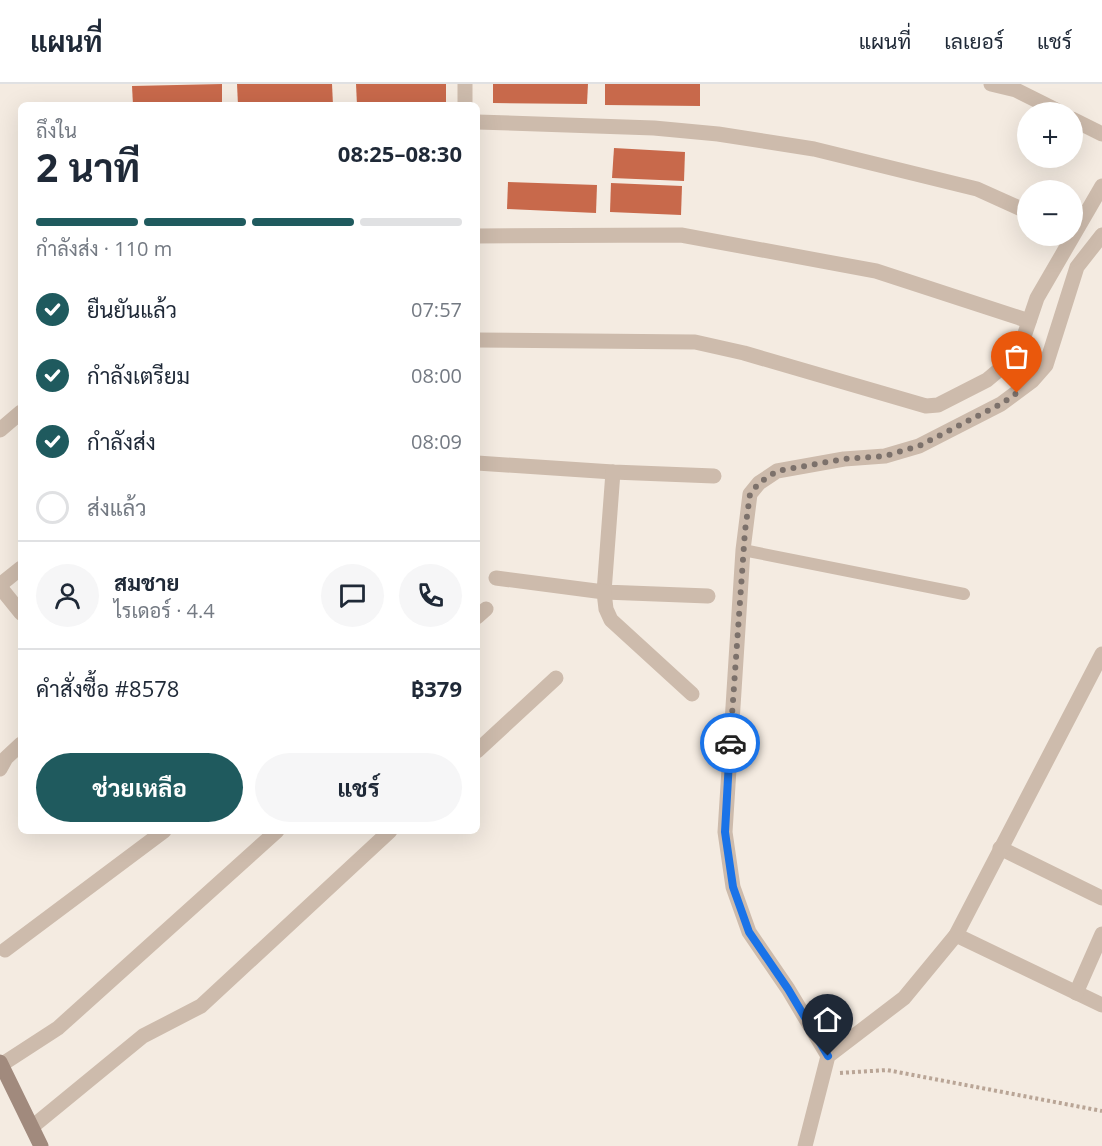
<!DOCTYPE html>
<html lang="th">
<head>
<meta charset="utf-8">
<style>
	:root { --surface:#fff; --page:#f6f6f7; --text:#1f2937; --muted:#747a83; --line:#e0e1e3; --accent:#1f5a5e }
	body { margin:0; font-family:"Open Sans",Sarabun,sans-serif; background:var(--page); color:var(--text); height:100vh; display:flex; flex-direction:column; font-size:22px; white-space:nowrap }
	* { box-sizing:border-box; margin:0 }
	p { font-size:20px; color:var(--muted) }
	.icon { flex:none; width:33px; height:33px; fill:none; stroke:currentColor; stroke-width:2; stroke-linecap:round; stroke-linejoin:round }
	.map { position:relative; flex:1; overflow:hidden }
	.sheet { position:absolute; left:18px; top:18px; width:462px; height:732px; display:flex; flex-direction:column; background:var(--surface); border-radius:9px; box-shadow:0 6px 24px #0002 }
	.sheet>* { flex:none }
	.buttons { position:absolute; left:1017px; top:18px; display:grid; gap:12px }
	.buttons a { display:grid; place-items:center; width:66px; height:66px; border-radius:50%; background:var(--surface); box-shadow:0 6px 24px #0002; font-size:30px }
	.pin { position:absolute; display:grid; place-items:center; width:51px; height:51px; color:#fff; margin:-62px -26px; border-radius:50% 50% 50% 0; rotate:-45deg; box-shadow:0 0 6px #0007 }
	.pin .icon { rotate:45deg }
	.courier { position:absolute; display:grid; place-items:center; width:60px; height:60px; margin:-30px; border:4px solid #1a73e8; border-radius:50%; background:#fff; color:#222; box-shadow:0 2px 8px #0007 }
	.headline em { font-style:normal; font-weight:700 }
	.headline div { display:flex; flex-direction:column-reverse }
	.headline { display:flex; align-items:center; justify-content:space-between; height:102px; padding:0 18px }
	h1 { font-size:39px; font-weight:700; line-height:45px }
	.bar { display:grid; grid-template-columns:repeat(4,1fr); gap:9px 6px; align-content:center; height:72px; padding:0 18px }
	.bar i { height:8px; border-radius:4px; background:var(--line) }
	.bar .current { background:var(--accent) }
	.bar p { grid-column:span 4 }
	.line { display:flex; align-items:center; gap:15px; padding:0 18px; border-top:2px solid var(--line) }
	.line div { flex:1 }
	.round { display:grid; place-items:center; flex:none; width:63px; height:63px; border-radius:32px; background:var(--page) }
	ol { padding:0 18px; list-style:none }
	li { display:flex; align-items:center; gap:18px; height:66px }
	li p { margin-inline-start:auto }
	li .icon { padding:6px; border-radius:50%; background:var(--accent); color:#fff; stroke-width:4 }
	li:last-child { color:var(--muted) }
	li i { width:33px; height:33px; border:3px solid var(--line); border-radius:50% }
	.action { display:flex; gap:12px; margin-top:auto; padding:12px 18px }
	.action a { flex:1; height:69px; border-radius:36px; background:var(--accent); color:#fff; font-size:24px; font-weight:700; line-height:69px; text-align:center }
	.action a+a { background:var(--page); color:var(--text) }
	header { display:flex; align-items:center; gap:36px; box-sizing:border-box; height:84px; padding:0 30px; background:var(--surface); border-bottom:2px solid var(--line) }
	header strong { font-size:28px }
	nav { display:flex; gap:33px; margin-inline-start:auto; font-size:21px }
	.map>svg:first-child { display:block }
</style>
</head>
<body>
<header>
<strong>แผนที่</strong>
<nav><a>แผนที่</a><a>เลเยอร์</a><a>แชร์</a></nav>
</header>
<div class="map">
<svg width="1102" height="1062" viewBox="0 0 1102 1062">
	<rect width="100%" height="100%" fill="#f4ebe1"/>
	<g fill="#c8694b">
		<path d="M222 0V21H133L132 2Z"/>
		<path d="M237 0H332L333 21H238Z"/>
		<path d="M356 0H446V21H357Z"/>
		<path d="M493 0H588L587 20 493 19Z"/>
		<path d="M605 0H700V22L605 21Z"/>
		<path d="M614 64 685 68 684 97 612 94Z"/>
		<path d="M508 98 597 101 596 129 507 125Z"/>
		<path d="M611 99 682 102 681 131 610 128Z"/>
	</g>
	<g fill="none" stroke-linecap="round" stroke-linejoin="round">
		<path stroke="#b9a596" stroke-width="4" stroke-dasharray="3 3" stroke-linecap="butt" d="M840 989 887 986 1102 1027"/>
		<path stroke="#cdbbac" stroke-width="12" d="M743 466 964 510"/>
		<g stroke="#cdbbac" stroke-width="15">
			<path d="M465 0V21"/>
			<path d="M991 0 1016 6 1060 28"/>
			<path d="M1072 35 1102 50"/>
			<path d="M477 38 654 44 718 50 814 65 977 105 1028 128"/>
			<path d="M477 152 681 151 876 187 1029 237"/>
			<path d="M477 256 695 258 744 269 926 322 938 321 987 296 1018 270 1037 214 1102 102"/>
			<path d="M0 346 21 328"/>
			<path d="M477 379 613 388 714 392"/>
			<path d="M613 388 604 508 708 512"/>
			<path d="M496 494 604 508 606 525 611 536 692 610"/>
			<path d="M0 501 21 484"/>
			<path d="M0 503 21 529"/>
			<path d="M477 533 486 525"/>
			<path d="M477 667 556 594"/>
			<path d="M0 685 6 674 21 660"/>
			<path d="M1000 764 1102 814"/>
			<path d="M956 851 1102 921"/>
			<path d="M5 866 164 747"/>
			<path d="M1076 909 1102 850"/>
			<path d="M828 972 788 905 749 848 733 803 725 748 743 466 750 410 759 399 777 387 844 375 885 372 919 362 1001 320 1032 297 1046 281 1077 183 1102 151"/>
			<path d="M1 981 58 944 277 747"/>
			<path d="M32 1043 143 952 201 922 390 747"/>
			<path d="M805 1062 828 972 904 914 956 851 1102 570"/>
		</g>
		<path stroke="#a18a7d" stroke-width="15" d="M0 978 41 1062"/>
	</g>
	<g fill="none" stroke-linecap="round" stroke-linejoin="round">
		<path stroke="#7c716b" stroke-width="6" stroke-dasharray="0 10.8" d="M730 659 745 447 750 410 759 399 777 387 844 375 885 372 919 362 1001 320 1017 309"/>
		<path stroke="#1a73e8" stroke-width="8" d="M730 659 725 748 733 803 749 848 788 905 828 972"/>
	</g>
</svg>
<div class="buttons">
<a>+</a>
<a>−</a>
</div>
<div class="pin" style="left:1017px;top:309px;background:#ea580c"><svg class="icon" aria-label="bag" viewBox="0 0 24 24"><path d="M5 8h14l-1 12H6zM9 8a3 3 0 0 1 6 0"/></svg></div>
<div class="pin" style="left:828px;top:972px;background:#1f2937"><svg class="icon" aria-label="home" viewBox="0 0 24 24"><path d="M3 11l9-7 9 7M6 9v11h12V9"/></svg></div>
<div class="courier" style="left:730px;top:659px"><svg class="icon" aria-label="car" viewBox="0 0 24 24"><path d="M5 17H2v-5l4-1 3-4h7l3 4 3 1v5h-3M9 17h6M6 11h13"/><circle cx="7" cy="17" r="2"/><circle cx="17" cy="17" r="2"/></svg></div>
<section class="sheet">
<div class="headline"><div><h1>2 นาที</h1><p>ถึงใน</p></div><em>08:25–08:30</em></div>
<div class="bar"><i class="current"></i><i class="current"></i><i class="current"></i><i></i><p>กำลังส่ง · 110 m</p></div>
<ol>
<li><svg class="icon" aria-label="check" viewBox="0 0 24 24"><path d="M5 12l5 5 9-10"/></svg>ยืนยันแล้ว<p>07:57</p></li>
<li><svg class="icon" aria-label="check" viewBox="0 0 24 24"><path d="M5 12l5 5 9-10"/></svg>กำลังเตรียม<p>08:00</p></li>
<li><svg class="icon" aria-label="check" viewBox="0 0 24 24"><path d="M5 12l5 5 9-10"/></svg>กำลังส่ง<p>08:09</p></li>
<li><i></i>ส่งแล้ว</li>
</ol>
<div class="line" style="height:108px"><a class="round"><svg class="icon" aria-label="person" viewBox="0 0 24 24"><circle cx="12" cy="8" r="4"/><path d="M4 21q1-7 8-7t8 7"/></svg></a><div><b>สมชาย</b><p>ไรเดอร์ · 4.4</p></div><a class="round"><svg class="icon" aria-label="chat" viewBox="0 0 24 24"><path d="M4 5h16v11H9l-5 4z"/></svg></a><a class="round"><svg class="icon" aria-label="phone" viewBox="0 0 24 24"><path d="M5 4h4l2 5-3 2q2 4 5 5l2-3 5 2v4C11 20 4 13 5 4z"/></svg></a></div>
<div class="line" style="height:78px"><div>คำสั่งซื้อ #8578</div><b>฿379</b></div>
<div class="action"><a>ช่วยเหลือ</a><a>แชร์</a></div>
</section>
</div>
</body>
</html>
